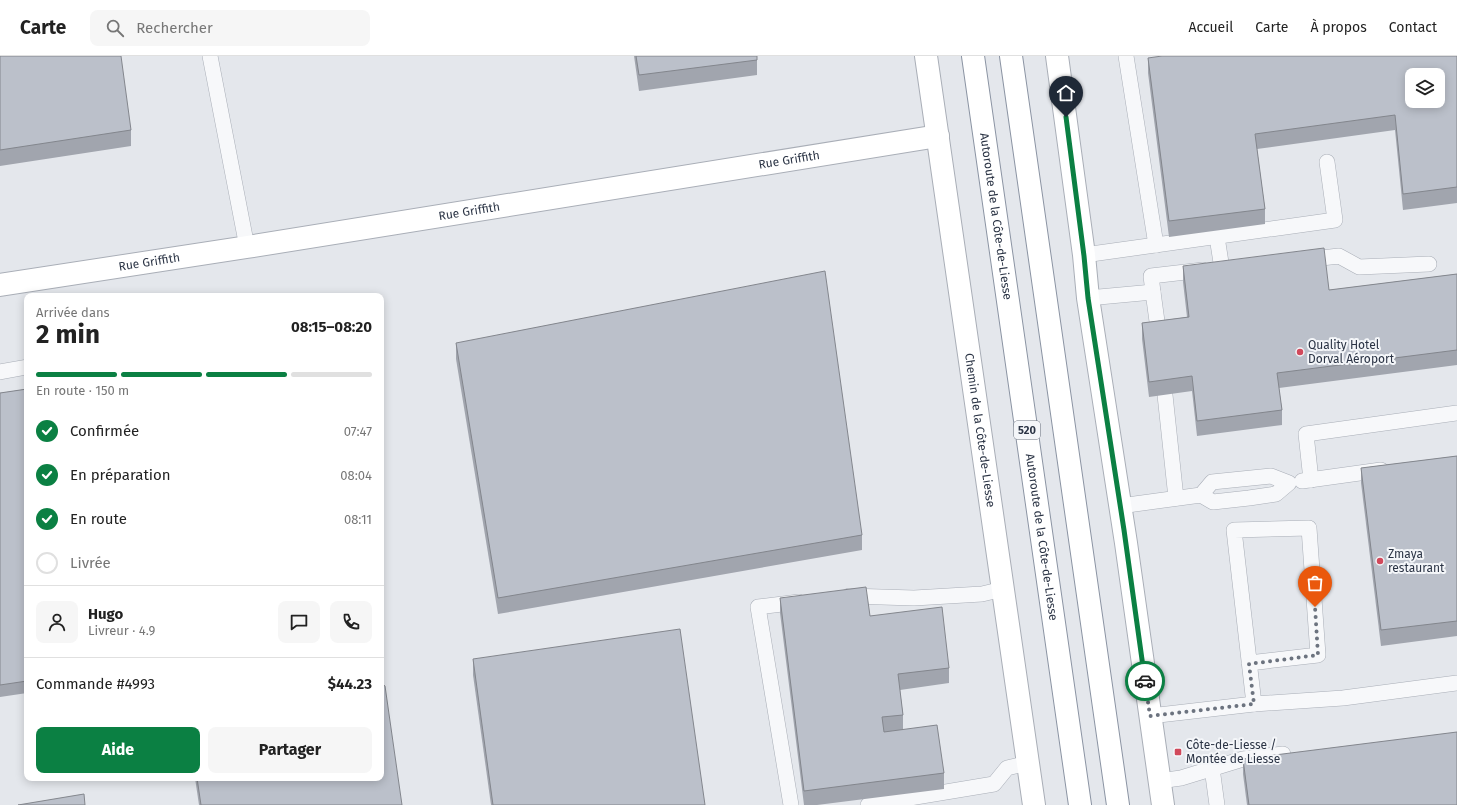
<!DOCTYPE html>
<html lang="fr">
<head>
<meta charset="utf-8">
<style>
	:root { --surface:#fff; --page:#f6f6f6; --text:#222; --muted:#767676; --line:#e0e0e0; --accent:#0b8043 }
	body { margin:0; font-family:"Fira Sans",sans-serif; background:var(--page); color:var(--text); height:100vh; display:flex; flex-direction:column; font-size:15px; white-space:nowrap }
	* { box-sizing:border-box; margin:0 }
	p { font-size:13px; color:var(--muted) }
	.icon { flex:none; width:22px; height:22px; fill:none; stroke:currentColor; stroke-width:2; stroke-linecap:round; stroke-linejoin:round }
	.map { position:relative; flex:1; overflow:hidden }
	.side { position:absolute; left:24px; top:237px; width:360px; height:488px; display:flex; flex-direction:column; background:var(--surface); border-radius:8px; box-shadow:0 2px 10px #0003 }
	.side>* { flex:none }
	.fabs { position:absolute; left:1405px; top:12px; display:grid; gap:8px }
	.fabs a { display:grid; place-items:center; width:40px; height:40px; border-radius:8px; background:var(--surface); box-shadow:0 2px 10px #0003; font-size:20px }
	.pin { position:absolute; display:grid; place-items:center; width:34px; height:34px; color:#fff; margin:-41px -17px; border-radius:50% 50% 50% 0; rotate:-45deg; box-shadow:0 0 4px #0007 }
	.pin .icon { rotate:45deg }
	.courier { position:absolute; display:grid; place-items:center; width:40px; height:40px; margin:-20px; border:3px solid #0b8043; border-radius:50%; background:#fff; color:#222; box-shadow:0 1px 5px #0007 }
	.head em { font-style:normal; font-weight:700 }
	.head div { display:flex; flex-direction:column-reverse }
	.head { display:flex; align-items:center; justify-content:space-between; height:68px; padding:0 12px }
	h1 { font-size:26px; font-weight:700; line-height:30px }
	.bar { display:grid; grid-template-columns:repeat(4,1fr); gap:6px 4px; align-content:center; height:48px; padding:0 12px }
	.bar i { height:5px; border-radius:3px; background:var(--line) }
	.bar .on { background:var(--accent) }
	.bar p { grid-column:span 4 }
	.line { display:flex; align-items:center; gap:10px; padding:0 12px; border-top:1px solid var(--line) }
	.line div { flex:1 }
	.round { display:grid; place-items:center; flex:none; width:42px; height:42px; border-radius:8px; background:var(--page) }
	ol { padding:0 12px; list-style:none }
	li { display:flex; align-items:center; gap:12px; height:44px }
	li p { margin-inline-start:auto }
	li .icon { padding:4px; border-radius:50%; background:var(--accent); color:#fff; stroke-width:4 }
	li:last-child { color:var(--muted) }
	li i { width:22px; height:22px; border:2px solid var(--line); border-radius:50% }
	.cta { display:flex; gap:8px; margin-top:auto; padding:8px 12px }
	.cta a { flex:1; height:46px; border-radius:8px; background:var(--accent); color:#fff; font-size:16px; font-weight:700; line-height:46px; text-align:center }
	.cta a+a { background:var(--page); color:var(--text) }
	header { display:flex; align-items:center; gap:24px; box-sizing:border-box; height:56px; padding:0 20px; background:var(--surface); border-bottom:1px solid var(--line) }
	header strong { font-size:19px }
	nav { display:flex; gap:22px; margin-inline-start:auto; font-size:14px }
	.search { width:280px; height:36px; background:var(--page); display:flex; align-items:center; gap:10px; box-sizing:border-box; padding:0 14px; border-radius:8px; color:var(--muted); font-size:15px }
	.map>svg:first-child { display:block }
</style>
</head>
<body>
<header>
<strong>Carte</strong>
<div class="search"><svg class="icon" aria-label="search" viewBox="0 0 24 24"><circle cx="10" cy="10" r="6"/><path d="M15 15l6 6"/></svg>Rechercher</div>
<nav><a>Accueil</a><a>Carte</a><a>À propos</a><a>Contact</a></nav>
</header>
<div class="map">
<svg width="1457" height="749" viewBox="0 0 1457 749">
	<rect width="100%" height="100%" fill="#e4e7ec"/>
	<g fill="none" stroke-linecap="round" stroke-linejoin="round">
		<g stroke="#a9aeb7" stroke-width="16">
			<g id="lane">
				<path d="M210 0 247 191"/>
				<path d="M1126 0 1156 189"/>
				<path d="M1217 181 1222 213"/>
				<path d="M1084 199 1335 164 1327 106"/>
				<path d="M1304 204 1339 200 1359 211 1429 208"/>
				<path d="M1153 236 1151 220 1203 214"/>
				<path d="M1088 242 1153 236 1159 280"/>
				<path d="M0 316 27 311"/>
				<path d="M1165 339 1176 442"/>
				<path d="M1311 424 1306 378 1457 357"/>
				<path d="M1302 425 1381 414"/>
				<path d="M1120 450 1201 439 1213 446 1249 442 1276 438 1289 427 1271 420 1212 426 1201 439"/>
				<path d="M849 540 914 542 982 538 1003 533"/>
				<path d="M1249 607 1318 599 1309 472 1234 474 1254 648"/>
				<path d="M1150 660 1254 648 1343 642 1457 627"/>
				<path d="M1212 712 1217 749"/>
				<path d="M1159 725 1181 722 1243 703 1283 698"/>
				<path d="M791 749 758 551 799 546"/>
				<path d="M868 749 994 728 1007 712 1028 707"/>
			</g>
		</g>
		<g stroke="#a9aeb7" stroke-width="24">
			<g id="secondary">
				<path id="s1" d="M926 0 1034 749"/>
				<path d="M1057 0 1084 199 1088 242 1126 487 1163 749"/>
				<path id="s2" d="M0 229 247 191 938 80"/>
			</g>
		</g>
		<g stroke="#8b94a3" stroke-width="24">
			<g id="highway">
				<path id="s3" d="M973 0 1080 749"/>
				<path d="M1011 0 1118 749"/>
			</g>
		</g>
		<use href="#lane" stroke="#f7f8fa" stroke-width="15"/>
		<use href="#secondary" stroke="#fff" stroke-width="22"/>
		<use href="#highway" stroke="#fff" stroke-width="22"/>
	</g>
	<g fill="#a1a5ae">
		<path d="M0 0 131 74V90L0 110Z"/>
		<path d="M634 0H757V19L639 35Z"/>
		<path d="M1457 0V147L1403 154 1395 74 1257 93 1265 153V168L1169 181 1148 17V2Z"/>
		<path d="M1183 210 1329 234 1457 218V309L1279 332 1282 354V369L1197 380 1192 335 1149 341 1142 283V267L1187 261 1183 226Z"/>
		<path d="M456 287 862 479V494L498 558 456 303Z"/>
		<path d="M27 333V637L0 641V337Z"/>
		<path d="M1457 400V580L1381 590 1361 427V412Z"/>
		<path d="M780 542 870 560 949 612V627L900 634 903 659V674L944 717V733L817 749H804L780 557Z"/>
		<path d="M473 603 705 749H491L473 619Z"/>
		<path d="M1243 703 1457 749H1247L1243 718Z"/>
		<path d="M195 722H381L402 749H199Z"/>
	</g>
	<g fill="#bbc0ca" stroke="#83868d" fill-rule="evenodd">
		<path d="M0 0H121L131 74 0 94Z"/>
		<path d="M636 0H757V4L639 19Z"/>
		<path d="M1162 0H1457V131L1403 138 1395 59 1255 78 1265 153 1169 165 1148 2ZM1412 19H1438V45H1412Z"/>
		<path d="M1324 192 1329 234 1457 218V294L1277 317 1282 354 1197 365 1192 320 1149 326 1142 267 1189 261 1183 210Z"/>
		<path d="M825 215 862 479 498 542 456 287Z"/>
		<path d="M27 333V625L0 629V337Z"/>
		<path d="M1457 400V565L1381 574 1361 412Z"/>
		<path d="M866 531 870 560 942 551 949 612 898 618 903 659 882 661 884 676 937 669 944 717 804 735 780 542Z"/>
		<path d="M680 573 705 749H493L473 603Z"/>
		<path d="M381 627 385 630 402 749H201L197 722H381Z"/>
		<path d="M1457 676V749H1249L1243 703Z"/>
		<path d="M84 738 85 749H18Z"/>
	</g>
	<g fill="none" stroke-linecap="round" stroke-linejoin="round">
		<path stroke="#6c737f" stroke-width="4" stroke-dasharray="0 7.2" d="M1145 625 1150 660 1254 648 1249 608 1318 599 1315 551"/>
		<path stroke="#0b8043" stroke-width="5" d="M1066 61 1084 200 1088 242 1124 474 1145 625"/>
	</g>
	<g fill="#d1495b" stroke="#f4f6f9" stroke-width="1.5">
		<circle cx="1300" cy="296" r="4"/>
		<circle cx="1380" cy="505" r="4"/>
		<rect x="1174" y="692" width="8" height="8" rx="2"/>
	</g>
	<g text-anchor="middle" dominant-baseline="central" stroke-width="4" stroke-linejoin="round" paint-order="stroke">
		<rect fill="#f4f6f9" stroke="#676e7b" stroke-width="1" x="1014" y="365" width="26" height="18" rx="3"/>
		<g font-size="11" font-weight="bold" fill="#2b3445">
			<text x="1027" y="374">520</text>
		</g>
		<g font-size="12" fill="#2b3445" stroke="#f4f6f9">
			<text stroke="none"><textPath href="#s2" startOffset="799">Rue Griffith</textPath></text>
			<text stroke="none"><textPath href="#s2" startOffset="475">Rue Griffith</textPath></text>
			<text stroke="none"><textPath href="#s3" startOffset="162">Autoroute de la Côte-de-Liesse</textPath></text>
			<text stroke="none"><textPath href="#s2" startOffset="151">Rue Griffith</textPath></text>
			<text stroke="none"><textPath href="#s1" startOffset="378">Chemin de la Côte-de-Liesse</textPath></text>
			<text stroke="none"><textPath href="#s3" startOffset="486">Autoroute de la Côte-de-Liesse</textPath></text>
		</g>
		<g font-size="12" fill="#2b3445" stroke="#f4f6f9" text-anchor="start">
			<text x="1308" y="289">Quality Hotel<tspan x="1308" dy="14">Dorval Aéroport</tspan></text>
			<text x="1388" y="498">Zmaya<tspan x="1388" dy="14">restaurant</tspan></text>
			<text x="1186" y="689">Côte-de-Liesse /<tspan x="1186" dy="14">Montée de Liesse</tspan></text>
		</g>
	</g>
</svg>
<div class="fabs">
<a><svg class="icon" aria-label="layers" viewBox="0 0 24 24"><path d="M12 4l9 5-9 5-9-5zM3 14l9 5 9-5"/></svg></a>
</div>
<div class="pin" style="left:1315px;top:551px;background:#ea580c"><svg class="icon" aria-label="bag" viewBox="0 0 24 24"><path d="M5 8h14l-1 12H6zM9 8a3 3 0 0 1 6 0"/></svg></div>
<div class="pin" style="left:1066px;top:61px;background:#1f2937"><svg class="icon" aria-label="home" viewBox="0 0 24 24"><path d="M3 11l9-7 9 7M6 9v11h12V9"/></svg></div>
<div class="courier" style="left:1145px;top:625px"><svg class="icon" aria-label="car" viewBox="0 0 24 24"><path d="M5 17H2v-5l4-1 3-4h7l3 4 3 1v5h-3M9 17h6M6 11h13"/><circle cx="7" cy="17" r="2"/><circle cx="17" cy="17" r="2"/></svg></div>
<section class="side">
<div class="head"><div><h1>2 min</h1><p>Arrivée dans</p></div><em>08:15–08:20</em></div>
<div class="bar"><i class="on"></i><i class="on"></i><i class="on"></i><i></i><p>En route · 150 m</p></div>
<ol>
<li><svg class="icon" aria-label="check" viewBox="0 0 24 24"><path d="M5 12l5 5 9-10"/></svg>Confirmée<p>07:47</p></li>
<li><svg class="icon" aria-label="check" viewBox="0 0 24 24"><path d="M5 12l5 5 9-10"/></svg>En préparation<p>08:04</p></li>
<li><svg class="icon" aria-label="check" viewBox="0 0 24 24"><path d="M5 12l5 5 9-10"/></svg>En route<p>08:11</p></li>
<li><i></i>Livrée</li>
</ol>
<div class="line" style="height:72px"><a class="round"><svg class="icon" aria-label="person" viewBox="0 0 24 24"><circle cx="12" cy="8" r="4"/><path d="M4 21q1-7 8-7t8 7"/></svg></a><div><b>Hugo</b><p>Livreur · 4.9</p></div><a class="round"><svg class="icon" aria-label="chat" viewBox="0 0 24 24"><path d="M4 5h16v11H9l-5 4z"/></svg></a><a class="round"><svg class="icon" aria-label="phone" viewBox="0 0 24 24"><path d="M5 4h4l2 5-3 2q2 4 5 5l2-3 5 2v4C11 20 4 13 5 4z"/></svg></a></div>
<div class="line" style="height:52px"><div>Commande #4993</div><b>$44.23</b></div>
<div class="cta"><a>Aide</a><a>Partager</a></div>
</section>
</div>
</body>
</html>
